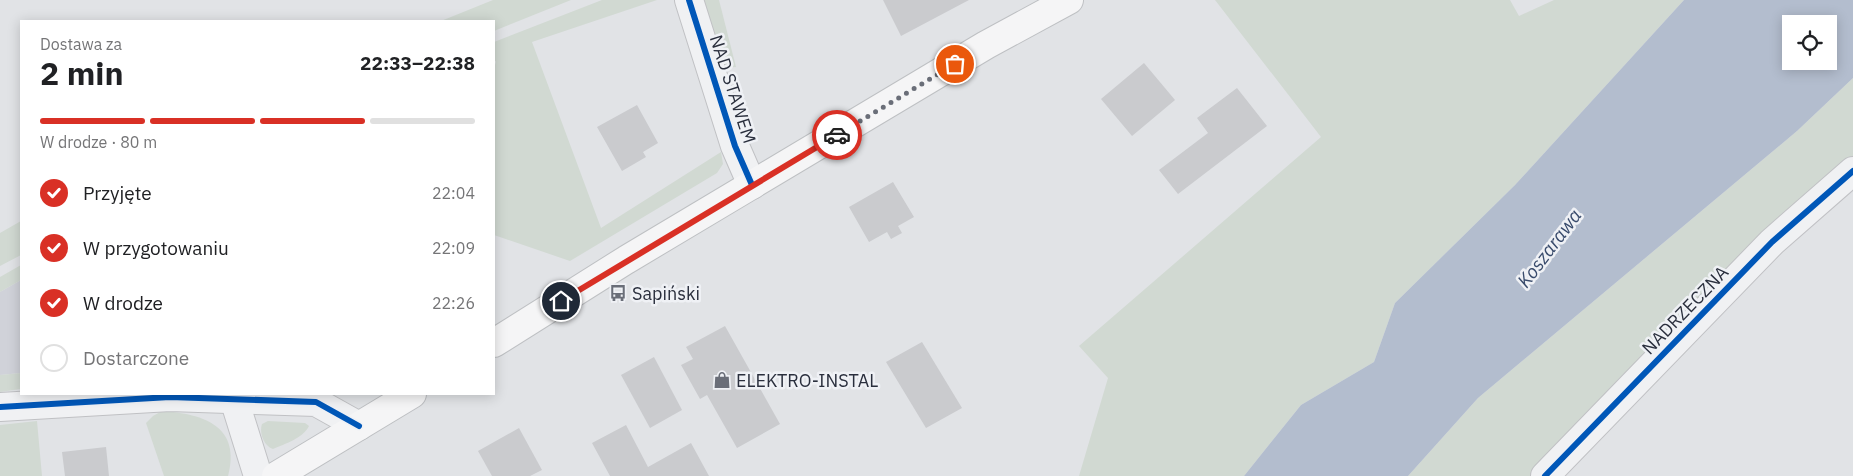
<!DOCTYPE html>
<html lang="pl">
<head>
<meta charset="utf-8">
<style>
	:root { --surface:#fff; --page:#f6f6f6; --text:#202124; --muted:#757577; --line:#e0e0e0; --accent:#d93025 }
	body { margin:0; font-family:"IBM Plex Sans",sans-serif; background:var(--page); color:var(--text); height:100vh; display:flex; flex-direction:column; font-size:19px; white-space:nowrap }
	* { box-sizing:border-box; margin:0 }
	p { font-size:16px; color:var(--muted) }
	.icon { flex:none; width:28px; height:28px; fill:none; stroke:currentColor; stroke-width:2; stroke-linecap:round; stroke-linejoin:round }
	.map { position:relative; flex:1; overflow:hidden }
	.drawer { position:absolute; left:20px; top:20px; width:475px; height:375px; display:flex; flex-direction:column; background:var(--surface); border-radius:0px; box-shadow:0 2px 12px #0003 }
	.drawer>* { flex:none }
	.controls { position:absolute; left:1782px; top:15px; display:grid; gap:10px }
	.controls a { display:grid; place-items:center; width:55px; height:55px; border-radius:0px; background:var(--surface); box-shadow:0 2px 12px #0003; font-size:25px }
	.pin { position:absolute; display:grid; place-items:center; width:42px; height:42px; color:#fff; margin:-21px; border:2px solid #fff; border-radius:50%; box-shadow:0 1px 5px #0007 }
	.courier { position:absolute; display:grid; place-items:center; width:50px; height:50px; margin:-25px; border:4px solid #d93025; border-radius:50%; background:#fff; color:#222; box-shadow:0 1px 6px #0007 }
	.headline em { font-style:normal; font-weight:800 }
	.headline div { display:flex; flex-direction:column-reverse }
	.headline { display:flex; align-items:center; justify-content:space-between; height:85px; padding:0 20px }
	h1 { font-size:32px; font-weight:800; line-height:38px }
	.bar { display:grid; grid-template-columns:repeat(4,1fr); gap:8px 5px; align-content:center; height:60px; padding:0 20px }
	.bar i { height:6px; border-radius:4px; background:var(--line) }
	.bar .selected { background:var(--accent) }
	.bar p { grid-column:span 4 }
	ol { padding:0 20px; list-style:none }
	li { display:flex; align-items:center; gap:15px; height:55px }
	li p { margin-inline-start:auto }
	li .icon { padding:5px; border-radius:50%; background:var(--accent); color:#fff; stroke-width:4 }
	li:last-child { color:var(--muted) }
	li i { width:28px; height:28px; border:2px solid var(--line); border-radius:50% }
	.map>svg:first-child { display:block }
</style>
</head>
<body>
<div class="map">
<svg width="1853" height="476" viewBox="0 0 1853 476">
	<rect width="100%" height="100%" fill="#e1e3e6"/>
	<path fill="#d0d2d9" d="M21 280V373L0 375V292Z"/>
	<g fill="#d1d9d2">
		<path d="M493 0H571L494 31V21H441Z"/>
		<path d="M602 0H657L532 42 601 228 721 152 723 164 717 173 570 261 494 235V69L496 61 494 62V42Z"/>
		<path d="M700 0H719L736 67 721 68Z"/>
		<path d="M1215 0H1510L1519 16 1554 0H1684L1515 185 1395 303 1374 362 1301 405 1244 476H1079L1108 378 1079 346 1321 137Z"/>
		<path d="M1853 78V162L1534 476H1408L1478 398 1797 131Z"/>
		<path d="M21 221V255L0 266V233Z"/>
		<path d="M21 265V280L0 292V277Z"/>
		<path d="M21 373V389L0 392V375Z"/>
		<path d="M162 411C204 414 241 426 228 476H164L146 423 153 416Z"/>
		<path d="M37 421 42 476H0V425Z"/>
		<path d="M268 421 305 423 309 426C303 438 285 444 273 449 264 446 259 433 262 424Z"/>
	</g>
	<path fill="#b3bdce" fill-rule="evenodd" d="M1684 0H1853V78L1797 131 1478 398 1408 476H1244L1301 405 1374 362 1395 303 1515 185ZM1791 24H1829V61H1791Z"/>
	<g fill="#cacbce">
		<path d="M883 0H969L901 36Z"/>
		<path d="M1144 63 1175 100 1132 136 1101 99Z"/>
		<path d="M1237 88 1267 126 1178 194 1159 170 1208 133 1197 118Z"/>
		<path d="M637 105 658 143 643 152 646 157 622 171 597 127Z"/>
		<path d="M893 182 914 217 898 226 902 233 891 239 887 232 869 242 849 207Z"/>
		<path d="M725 326 780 424 737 448 707 395 700 399 681 365 693 359 686 347Z"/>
		<path d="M922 342 962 408 926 428 886 362Z"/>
		<path d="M654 357 682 410 650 428 621 375Z"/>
		<path d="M626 425 648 467 691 443 709 476H610L592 443Z"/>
		<path d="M519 428 542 470 530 476H492L478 451Z"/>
		<path d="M106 447 109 476H65L62 452Z"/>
	</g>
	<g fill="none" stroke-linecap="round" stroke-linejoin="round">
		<g stroke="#c0c1c4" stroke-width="30">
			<g id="street">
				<path d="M689 0 735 146 752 185"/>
				<path d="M234 399 258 476"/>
				<path d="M0 407 170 397 316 402 359 426"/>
				<path d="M1545 476 1772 242 1853 171"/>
			</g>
		</g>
		<g stroke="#bec0c3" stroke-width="30">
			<g id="primary">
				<path d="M494 343 626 260 986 45 1069 0"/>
				<path d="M276 476 412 394"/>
			</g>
		</g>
		<use href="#street" stroke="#f0f1f3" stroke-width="28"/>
		<use href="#primary" stroke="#f5f5f6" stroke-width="28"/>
		<g stroke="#eff1f5" stroke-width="9">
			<g id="cycleway">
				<path d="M689 0 735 146 752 185"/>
				<path d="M0 407 170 397 316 402 359 426"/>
				<path d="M1545 476 1772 242 1853 171"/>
			</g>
		</g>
		<use href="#cycleway" stroke="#0057b8" stroke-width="6"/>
	</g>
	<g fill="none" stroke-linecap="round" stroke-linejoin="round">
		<path stroke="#6a6e78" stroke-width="5" stroke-dasharray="0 9" d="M837 135 955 64"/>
		<path stroke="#d93025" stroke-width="6" d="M561 301 837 135"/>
	</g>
	<defs>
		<g id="bus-bare" transform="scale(1.35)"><path d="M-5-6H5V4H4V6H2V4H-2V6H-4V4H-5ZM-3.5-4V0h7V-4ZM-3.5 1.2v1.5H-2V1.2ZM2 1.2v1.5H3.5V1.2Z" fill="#6a6e78" stroke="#eff1f5" stroke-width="2.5" paint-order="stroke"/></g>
		<g id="shop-bare" transform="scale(1.35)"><path d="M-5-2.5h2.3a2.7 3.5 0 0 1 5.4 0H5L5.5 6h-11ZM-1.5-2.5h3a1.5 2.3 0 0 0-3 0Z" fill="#6a6e78" stroke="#eff1f5" stroke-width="2.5" paint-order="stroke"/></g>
	</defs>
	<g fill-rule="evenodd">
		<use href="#bus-bare" x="618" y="293"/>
		<use href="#shop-bare" x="722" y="380"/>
	</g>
	<g text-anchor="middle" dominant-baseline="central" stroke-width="5" stroke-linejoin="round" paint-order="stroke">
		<g font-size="18" fill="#2a2f3d" stroke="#eff1f5">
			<text transform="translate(733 89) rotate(72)">NAD STAWEM</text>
			<text transform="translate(1685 310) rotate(-46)">NADRZECZNA</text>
		</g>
		<g font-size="18" fill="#2a2f3d" stroke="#eff1f5" text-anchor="start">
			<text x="632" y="293">Sapiński</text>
			<text x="736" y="380">ELEKTRO-INSTAL</text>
		</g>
		<g font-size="19" font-style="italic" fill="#394b6c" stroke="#eff1f5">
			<text transform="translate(1549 248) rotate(-53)">Koszarawa</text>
		</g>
	</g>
</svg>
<div class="controls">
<a><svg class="icon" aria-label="locate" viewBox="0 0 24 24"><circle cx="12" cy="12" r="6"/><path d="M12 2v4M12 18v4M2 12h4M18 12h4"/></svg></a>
</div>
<div class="pin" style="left:955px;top:64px;background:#ea580c"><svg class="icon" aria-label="bag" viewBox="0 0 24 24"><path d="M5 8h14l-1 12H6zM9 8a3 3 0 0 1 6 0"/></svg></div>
<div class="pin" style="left:561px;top:301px;background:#1f2937"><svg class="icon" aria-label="home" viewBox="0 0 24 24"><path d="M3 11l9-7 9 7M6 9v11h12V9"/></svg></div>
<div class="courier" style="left:837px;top:135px"><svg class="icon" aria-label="car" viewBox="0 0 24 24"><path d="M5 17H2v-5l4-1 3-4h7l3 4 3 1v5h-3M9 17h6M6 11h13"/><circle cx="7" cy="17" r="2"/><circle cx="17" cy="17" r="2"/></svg></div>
<section class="drawer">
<div class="headline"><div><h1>2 min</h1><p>Dostawa za</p></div><em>22:33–22:38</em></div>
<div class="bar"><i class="selected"></i><i class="selected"></i><i class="selected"></i><i></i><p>W drodze · 80 m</p></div>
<ol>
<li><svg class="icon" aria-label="check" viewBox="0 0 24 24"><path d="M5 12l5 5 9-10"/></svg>Przyjęte<p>22:04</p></li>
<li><svg class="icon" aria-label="check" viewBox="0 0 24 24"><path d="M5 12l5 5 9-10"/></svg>W przygotowaniu<p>22:09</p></li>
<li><svg class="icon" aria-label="check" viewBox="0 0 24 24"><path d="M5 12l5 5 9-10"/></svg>W drodze<p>22:26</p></li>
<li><i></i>Dostarczone</li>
</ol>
</section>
</div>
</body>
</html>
